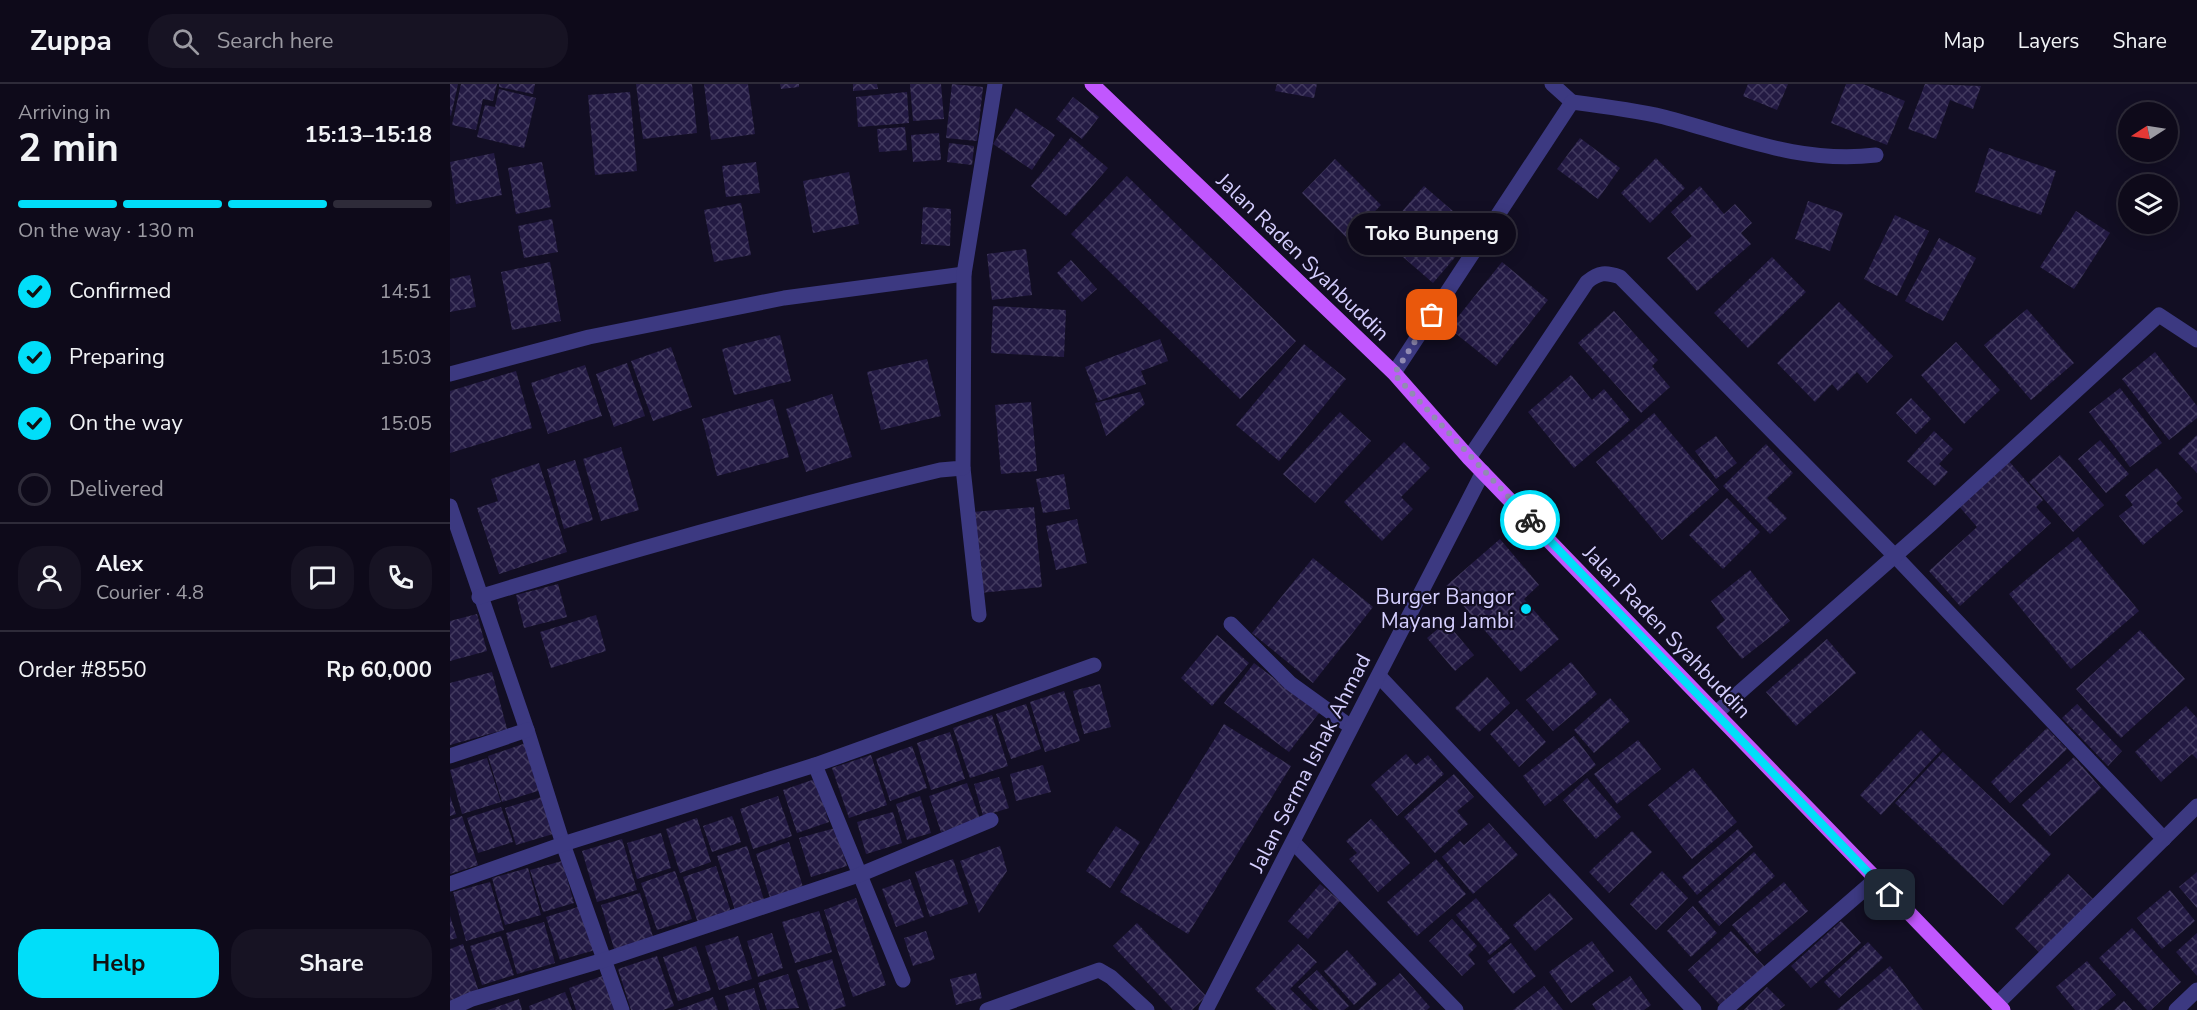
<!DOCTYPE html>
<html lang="en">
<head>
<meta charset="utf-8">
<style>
	:root { --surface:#0e0a1a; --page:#171323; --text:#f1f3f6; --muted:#9b9aa2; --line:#2e2b39; --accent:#01def9 }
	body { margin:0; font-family:"Nunito Sans",sans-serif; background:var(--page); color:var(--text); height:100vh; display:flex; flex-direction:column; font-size:22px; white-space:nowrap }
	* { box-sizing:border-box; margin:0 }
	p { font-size:20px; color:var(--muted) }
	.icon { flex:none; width:33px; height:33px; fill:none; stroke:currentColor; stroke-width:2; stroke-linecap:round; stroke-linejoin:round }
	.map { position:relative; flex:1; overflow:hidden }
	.details { display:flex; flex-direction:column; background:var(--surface); width:450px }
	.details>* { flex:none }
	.needle { width:39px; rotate:258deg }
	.buttons { position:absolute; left:1668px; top:18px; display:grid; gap:12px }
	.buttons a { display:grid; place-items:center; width:60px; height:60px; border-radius:50%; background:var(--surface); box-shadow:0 3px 15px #0003,0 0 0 2px var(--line); font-size:30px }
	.pin { position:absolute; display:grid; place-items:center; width:51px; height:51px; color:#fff; margin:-26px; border-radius:12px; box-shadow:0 3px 9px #0006 }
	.courier { position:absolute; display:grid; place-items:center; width:60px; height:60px; margin:-30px; border:4px solid #01def9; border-radius:50%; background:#fff; color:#222; box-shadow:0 2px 8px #0007 }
	.bubble { position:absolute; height:42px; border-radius:21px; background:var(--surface); box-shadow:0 3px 15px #0003,0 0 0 2px var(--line); font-size:20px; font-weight:700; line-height:42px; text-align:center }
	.overview em { font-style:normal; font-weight:700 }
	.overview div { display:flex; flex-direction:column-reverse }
	.overview { display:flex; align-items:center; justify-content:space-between; height:102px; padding:0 18px }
	h1 { font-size:39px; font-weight:700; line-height:45px }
	.bar { display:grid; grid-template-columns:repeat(4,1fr); gap:9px 6px; align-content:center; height:72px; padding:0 18px }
	.bar i { height:8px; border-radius:4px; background:var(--line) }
	.bar .active { background:var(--accent) }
	.bar p { grid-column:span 4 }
	.line { display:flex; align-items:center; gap:15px; padding:0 18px; border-top:2px solid var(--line) }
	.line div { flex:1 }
	.round { display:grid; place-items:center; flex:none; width:63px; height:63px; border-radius:24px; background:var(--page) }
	ol { padding:0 18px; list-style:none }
	li { display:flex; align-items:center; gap:18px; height:66px }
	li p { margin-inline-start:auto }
	li .icon { padding:6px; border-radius:50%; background:var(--accent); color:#111; stroke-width:4 }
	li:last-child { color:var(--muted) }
	li i { width:33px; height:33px; border:3px solid var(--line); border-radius:50% }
	.action { display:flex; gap:12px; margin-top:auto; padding:12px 18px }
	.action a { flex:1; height:69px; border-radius:24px; background:var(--accent); color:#111; font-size:24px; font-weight:700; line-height:69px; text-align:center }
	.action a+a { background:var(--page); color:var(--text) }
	header { display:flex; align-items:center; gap:36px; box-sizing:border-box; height:84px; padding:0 30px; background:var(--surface); border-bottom:2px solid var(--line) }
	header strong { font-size:28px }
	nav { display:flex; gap:33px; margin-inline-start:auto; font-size:21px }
	.search { width:420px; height:54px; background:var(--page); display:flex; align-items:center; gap:15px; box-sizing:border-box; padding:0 21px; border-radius:24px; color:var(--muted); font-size:22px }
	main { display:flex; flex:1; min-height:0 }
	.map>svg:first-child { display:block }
</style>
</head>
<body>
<header>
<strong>Zuppa</strong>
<div class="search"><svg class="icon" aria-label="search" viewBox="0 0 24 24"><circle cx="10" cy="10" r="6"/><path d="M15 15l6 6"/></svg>Search here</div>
<nav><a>Map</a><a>Layers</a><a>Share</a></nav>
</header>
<main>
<section class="details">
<div class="overview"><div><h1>2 min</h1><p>Arriving in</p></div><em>15:13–15:18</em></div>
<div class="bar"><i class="active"></i><i class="active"></i><i class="active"></i><i></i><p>On the way · 130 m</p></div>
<ol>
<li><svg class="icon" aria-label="check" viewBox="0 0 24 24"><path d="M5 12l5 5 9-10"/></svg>Confirmed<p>14:51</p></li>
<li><svg class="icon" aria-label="check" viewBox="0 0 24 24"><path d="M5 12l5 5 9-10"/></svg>Preparing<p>15:03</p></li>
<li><svg class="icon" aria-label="check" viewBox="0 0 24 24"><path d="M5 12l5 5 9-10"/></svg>On the way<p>15:05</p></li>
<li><i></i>Delivered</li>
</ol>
<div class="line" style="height:108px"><a class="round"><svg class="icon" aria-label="person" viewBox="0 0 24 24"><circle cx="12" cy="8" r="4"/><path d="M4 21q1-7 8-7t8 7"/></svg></a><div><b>Alex</b><p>Courier · 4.8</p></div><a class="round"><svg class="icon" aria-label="chat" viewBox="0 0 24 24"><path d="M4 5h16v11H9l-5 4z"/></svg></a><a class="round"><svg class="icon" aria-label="phone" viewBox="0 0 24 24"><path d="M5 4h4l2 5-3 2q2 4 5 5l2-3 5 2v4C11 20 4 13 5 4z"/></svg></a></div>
<div class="line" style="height:78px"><div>Order #8550</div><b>Rp 60,000</b></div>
<div class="action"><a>Help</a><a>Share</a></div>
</section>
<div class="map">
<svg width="1747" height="926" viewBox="0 0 1747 926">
	<defs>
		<pattern id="building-cross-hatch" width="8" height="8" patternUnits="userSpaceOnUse" patternTransform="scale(1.5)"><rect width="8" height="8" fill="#231a43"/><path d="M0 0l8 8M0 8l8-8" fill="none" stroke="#423a5f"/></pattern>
	</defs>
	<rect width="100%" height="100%" fill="#120e23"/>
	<g fill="url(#building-cross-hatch)">
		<path d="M0 0H8L1 32 0 31Z"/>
		<path d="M11 0H47L43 17 33 15 26 46 2 41Z"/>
		<path d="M49 0H85L83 10 49 3Z"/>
		<path d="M186 0H242L247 49 193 55Z"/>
		<path d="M254 0H298L305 50 261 56Z"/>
		<path d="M330 0H349V3L331 5Z"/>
		<path d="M403 0H427L428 5 403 7Z"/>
		<path d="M460 0H491L494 35 463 37Z"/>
		<path d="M502 0 533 3 527 57 496 54Z"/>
		<path d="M827 0H867L864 14 825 7Z"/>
		<path d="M1298 0H1338L1327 26 1293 12Z"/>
		<path d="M1396 0H1413L1455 17 1437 61 1381 39Z"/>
		<path d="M1475 0 1531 2 1523 25 1500 16 1486 55 1458 45Z"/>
		<path d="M49 5 86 14 74 64 27 53 35 21 45 23Z"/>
		<path d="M180 8 187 87 145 91 138 11Z"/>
		<path d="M457 8 459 39 408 43 406 13Z"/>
		<path d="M623 13 649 33 632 55 606 35Z"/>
		<path d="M566 24 605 51 582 86 543 60Z"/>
		<path d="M455 43 457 66 429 68 427 45Z"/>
		<path d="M489 49 491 76 463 78 461 51Z"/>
		<path d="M621 53 658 84 616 132 581 102Z"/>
		<path d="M1130 54 1170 84 1148 115 1107 85Z"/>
		<path d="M499 59 524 62 522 81 497 78Z"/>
		<path d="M1539 64 1606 87 1591 131 1525 108Z"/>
		<path d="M44 69 52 111 6 120 0 78Z"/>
		<path d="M1206 74 1235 104 1200 139 1171 109Z"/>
		<path d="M885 75 931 121 898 155 852 109Z"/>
		<path d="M92 78 101 123 66 130 58 84Z"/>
		<path d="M306 78 310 109 276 113 272 82Z"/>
		<path d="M399 88 409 140 363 149 353 97Z"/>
		<path d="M677 92 846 257 790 315 621 150Z"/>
		<path d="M974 102 1027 148 983 199 930 153Z"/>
		<path d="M1250 102 1274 130 1285 120 1302 139 1291 149 1301 160 1247 207 1217 174 1242 152 1221 128Z"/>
		<path d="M1358 117 1393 129 1380 167 1345 155Z"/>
		<path d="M291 119 301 171 264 178 254 126Z"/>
		<path d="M473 123 501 125 500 162 471 160Z"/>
		<path d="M1626 127 1660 149 1624 205 1590 183Z"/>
		<path d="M1445 131 1479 147 1447 212 1414 195Z"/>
		<path d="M102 135 108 168 74 174 68 142Z"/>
		<path d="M1489 154 1526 174 1493 237 1455 217Z"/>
		<path d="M576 165 582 211 542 216 537 170Z"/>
		<path d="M1322 173 1356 208 1298 264 1264 229Z"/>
		<path d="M621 176 647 205 632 218 607 189Z"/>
		<path d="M100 178 111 237 62 246 51 188Z"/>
		<path d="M1052 178 1098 216 1046 282 999 244Z"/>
		<path d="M20 191 26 223 0 228V195Z"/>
		<path d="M1389 218 1443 272 1417 299 1407 288 1388 307 1382 300 1365 318 1327 279Z"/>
		<path d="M543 222 616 226 614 273 541 269Z"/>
		<path d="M1577 225 1624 279 1581 316 1534 261Z"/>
		<path d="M1164 227 1208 276 1202 282 1220 303 1191 329 1128 259Z"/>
		<path d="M330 251 341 297 284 311 272 265Z"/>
		<path d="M710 255 718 277 691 287 696 300 648 317 635 283Z"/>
		<path d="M1506 258 1550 306 1514 340 1471 291Z"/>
		<path d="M854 260 896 295 829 377 786 341Z"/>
		<path d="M221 263 242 323 203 337 181 277Z"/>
		<path d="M1705 268 1747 322V334L1719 356 1672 295Z"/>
		<path d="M477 275 491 332 431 346 417 288Z"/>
		<path d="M177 279 195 332 164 343 146 290Z"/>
		<path d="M135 281 152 332 98 350 81 299Z"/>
		<path d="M66 287 82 344 0 369V307Z"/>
		<path d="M1121 291 1142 316 1154 305 1180 336 1124 384 1078 328Z"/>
		<path d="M1670 304 1712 359 1680 383 1639 328Z"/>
		<path d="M690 308 695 320 656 352 645 319Z"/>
		<path d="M382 310 402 373 356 388 336 325Z"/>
		<path d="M1461 314 1481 335 1466 350 1446 329Z"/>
		<path d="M323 315 339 373 267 392 252 335Z"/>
		<path d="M581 318 587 387 551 390 545 321Z"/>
		<path d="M890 328 921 357 865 419 833 390Z"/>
		<path d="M1204 329 1269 406 1212 456 1146 378Z"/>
		<path d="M1484 347 1503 365 1489 380 1498 388 1485 402 1457 377Z"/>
		<path d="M1747 351V389L1728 369Z"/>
		<path d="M1266 352 1287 379 1266 395 1245 367Z"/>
		<path d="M1650 356 1679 390 1656 409 1628 375Z"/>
		<path d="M954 358 980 384 951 413 963 425 932 457 894 418Z"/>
		<path d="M1316 360 1343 389 1317 414 1337 434 1320 450 1273 402Z"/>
		<path d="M171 363 189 426 151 437 133 375Z"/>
		<path d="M1610 371 1654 421 1623 448 1579 398Z"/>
		<path d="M1557 375 1593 416 1586 423 1601 439 1510 522 1479 487 1527 443 1507 420Z"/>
		<path d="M125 376 143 436 114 445 97 385Z"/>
		<path d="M89 379 117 468 49 490 27 424 48 417 41 395Z"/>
		<path d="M1707 384 1732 414 1726 419 1733 427 1693 461 1669 432 1683 421 1675 411Z"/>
		<path d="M614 390 620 425 593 429 586 395Z"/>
		<path d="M1277 414 1310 448 1273 485 1239 451Z"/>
		<path d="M584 423 592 503 530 509 522 428Z"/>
		<path d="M627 435 637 479 606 486 596 442Z"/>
		<path d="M1628 453 1689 527 1621 585 1559 510Z"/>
		<path d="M1050 455 1089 501 1074 515 1109 555 1071 588 996 502Z"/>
		<path d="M863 474 923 523 863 599 802 549Z"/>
		<path d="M1300 486 1340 537 1292 575 1266 543 1275 536 1261 517Z"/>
		<path d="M108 500 117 533 74 544 66 511Z"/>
		<path d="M27 530 37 567 0 577V537Z"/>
		<path d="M146 531 156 567 101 584 90 548Z"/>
		<path d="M996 538 1024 571 1005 587 977 554Z"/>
		<path d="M1690 546 1735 595 1671 654 1626 605Z"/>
		<path d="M767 551 799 579 762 622 731 594Z"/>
		<path d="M1377 555 1406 589 1346 642 1316 608Z"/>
		<path d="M1121 578 1147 610 1103 647 1076 616Z"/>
		<path d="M804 579 869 629 839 668 774 619Z"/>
		<path d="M42 588 57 645 0 661V599Z"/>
		<path d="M1037 593 1060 619 1029 648 1005 624Z"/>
		<path d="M650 600 661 643 634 650 623 607Z"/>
		<path d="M614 607 630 657 595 668 580 618Z"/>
		<path d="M1160 614 1180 637 1144 669 1124 646Z"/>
		<path d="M576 620 591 665 561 675 546 630Z"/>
		<path d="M1627 620 1672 667 1658 682 1612 634Z"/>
		<path d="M1736 622 1747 634V675L1742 670 1711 698 1685 668Z"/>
		<path d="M1067 625 1096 658 1069 683 1040 650Z"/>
		<path d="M542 631 558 682 520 694 503 644Z"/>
		<path d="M774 640 841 682 738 850 670 808Z"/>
		<path d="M1597 644 1617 665 1560 719 1541 698Z"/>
		<path d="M1471 646 1491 666 1431 731 1410 711Z"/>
		<path d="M500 648 515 695 481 706 467 659Z"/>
		<path d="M1124 652 1146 681 1095 722 1073 692Z"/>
		<path d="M1188 656 1211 685 1167 720 1144 690Z"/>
		<path d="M76 659 91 706 52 718 38 672Z"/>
		<path d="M462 662 477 704 440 717 426 675Z"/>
		<path d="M1493 668 1601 770 1553 821 1445 719Z"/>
		<path d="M956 670 966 681 978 671 994 690 947 732 921 701Z"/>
		<path d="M421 671 437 721 399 734 382 684Z"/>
		<path d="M1624 673 1651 704 1600 752 1572 721Z"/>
		<path d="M37 674 51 718 12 730 0 686Z"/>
		<path d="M593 681 601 708 566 717 560 690Z"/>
		<path d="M1243 684 1287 738 1242 775 1198 721Z"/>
		<path d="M1004 690 1024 713 1007 727 1018 740 985 769 954 733Z"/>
		<path d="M549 693 559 724 533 732 524 700Z"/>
		<path d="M1137 694 1171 733 1146 755 1113 716Z"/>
		<path d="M365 695 379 738 347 749 333 706Z"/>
		<path d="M517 699 530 735 491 748 479 712Z"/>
		<path d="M0 712 6 730 0 732Z"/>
		<path d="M328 712 342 752 303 765 290 725Z"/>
		<path d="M470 712 481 749 457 756 446 720Z"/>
		<path d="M92 713 103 750 66 761 55 724Z"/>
		<path d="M51 723 63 758 28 769 17 734Z"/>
		<path d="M443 728 452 759 416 770 407 738Z"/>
		<path d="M12 732 28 781 0 790V736Z"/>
		<path d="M282 732 291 758 262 768 253 742Z"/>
		<path d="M247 734 261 778 230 789 216 745Z"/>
		<path d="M921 735 960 779 928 808 899 775 907 769 896 757Z"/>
		<path d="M1039 739 1068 771 1023 810 992 773 1010 757 1014 761Z"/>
		<path d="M666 742 690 758 660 804 636 787Z"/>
		<path d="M385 744 397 782 361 793 349 754Z"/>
		<path d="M1288 745 1303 763 1247 811 1232 793Z"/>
		<path d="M1182 747 1202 768 1159 809 1139 788Z"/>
		<path d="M211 749 221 784 187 795 177 759Z"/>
		<path d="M172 755 187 806 147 818 132 767Z"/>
		<path d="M339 758 353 803 320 814 306 770Z"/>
		<path d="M297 762 314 816 285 826 267 772Z"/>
		<path d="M550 762 557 787 529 829 510 777Z"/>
		<path d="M1304 768 1325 792 1269 842 1248 818Z"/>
		<path d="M503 775 518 820 480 833 465 788Z"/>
		<path d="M986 775 1016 810 967 852 937 818Z"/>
		<path d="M112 777 124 819 93 828 80 786Z"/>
		<path d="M266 782 281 828 248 839 233 793Z"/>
		<path d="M78 784 91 831 55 841 42 794Z"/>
		<path d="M225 787 242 835 207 846 191 799Z"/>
		<path d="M1212 787 1238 814 1206 846 1180 820Z"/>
		<path d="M1747 788V824L1729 803Z"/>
		<path d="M1618 790 1643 815 1590 869 1565 844Z"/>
		<path d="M460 795 474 833 446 843 432 805Z"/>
		<path d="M40 798 54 846 16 857 3 808Z"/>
		<path d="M1334 798 1358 827 1307 870 1282 841Z"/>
		<path d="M870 800 890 817 858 855 838 837Z"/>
		<path d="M1720 806 1745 837 1712 865 1687 834Z"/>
		<path d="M190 809 204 856 165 868 151 821Z"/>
		<path d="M1100 809 1123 835 1085 867 1063 841Z"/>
		<path d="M406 814 436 901 403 913 374 826Z"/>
		<path d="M1026 814 1060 854 1040 871 1006 831Z"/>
		<path d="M131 822 145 866 110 876 96 833Z"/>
		<path d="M1243 822 1267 849 1241 873 1217 847Z"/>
		<path d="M369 827 382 868 345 879 332 838Z"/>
		<path d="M0 832 7 854 0 856Z"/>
		<path d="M1002 835 1027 862 1018 871 1025 880 1012 892 979 857Z"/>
		<path d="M1391 837 1411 859 1361 904 1341 882Z"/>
		<path d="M94 838 105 879 67 890 56 849Z"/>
		<path d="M687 839 756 912 742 926H723L663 862Z"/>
		<path d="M1682 844 1731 898 1701 926H1697L1649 874Z"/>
		<path d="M476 847 485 875 463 882 454 854Z"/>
		<path d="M1281 847 1315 883 1272 923 1238 886Z"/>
		<path d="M322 849 333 884 308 893 297 857Z"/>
		<path d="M1747 849V892L1726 868Z"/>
		<path d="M51 852 64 891 32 901 20 862Z"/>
		<path d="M288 852 302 895 269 906 255 862Z"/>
		<path d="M1142 857 1164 887 1121 919 1099 888Z"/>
		<path d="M1418 858 1433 874 1389 914 1374 898Z"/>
		<path d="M1061 859 1086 892 1063 910 1037 877Z"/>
		<path d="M13 860 29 908 0 918V865Z"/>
		<path d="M848 860 867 878 840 905 862 926H826L805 905Z"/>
		<path d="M246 862 261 906 228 917 213 873Z"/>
		<path d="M897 866 927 900 904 921 874 887Z"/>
		<path d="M207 872 224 922 213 926H181L168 885Z"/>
		<path d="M382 875 396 922 383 926H360L347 886Z"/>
		<path d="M1637 877 1666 911 1648 926H1625L1606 903Z"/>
		<path d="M1440 882 1473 926H1387Z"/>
		<path d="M867 886 899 922 894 926H869L848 903Z"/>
		<path d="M526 889 532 914 506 921 500 895Z"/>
		<path d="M950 889 980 923 977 926H908Z"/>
		<path d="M338 890 349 924 317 926 308 899Z"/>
		<path d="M155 891 168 926H126L119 904Z"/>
		<path d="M1180 892 1201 921 1194 926H1146L1142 920Z"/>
		<path d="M1094 902 1113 926H1063Z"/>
		<path d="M1317 903 1335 921 1329 926H1294Z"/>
		<path d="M304 904 310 926H279L275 912Z"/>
		<path d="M115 908 122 926H80L79 922Z"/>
		<path d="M263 913 268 926H227Z"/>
		<path d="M69 915 72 926H38Z"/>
		<path d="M1674 917 1682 926H1664Z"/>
	</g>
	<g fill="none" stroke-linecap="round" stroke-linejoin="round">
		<g stroke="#3c3981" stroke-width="15">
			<path d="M1102 0 1122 18"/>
			<path d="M944 289 1122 18C1153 22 1184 26 1214 33 1287 52 1349 80 1426 71"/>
			<path d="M0 290 139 253 334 214 514 190"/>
			<path d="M1019 374 1137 198C1149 188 1156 188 1170 193L1445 472 1714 755"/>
			<path d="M513 384 529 531"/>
			<path d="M0 422 77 646 113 760 172 926"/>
			<path d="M29 513C182 466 335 423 490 386L513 384 514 190 545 0"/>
			<path d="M781 540 840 599 901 643"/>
			<path d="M929 592 1244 926"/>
			<path d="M1266 629 1481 440 1709 231 1747 256"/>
			<path d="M0 672 77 646"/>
			<path d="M365 681 453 896"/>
			<path d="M843 758 1006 926"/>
			<path d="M0 800 113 760 365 681 644 581"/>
			<path d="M1547 920 1747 722"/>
			<path d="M0 925 22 915 154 876 409 791 541 736"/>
			<path d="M537 926 649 886 661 893 697 926"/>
			<path d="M756 926 1033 388"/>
			<path d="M1275 926 1425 796"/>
			<path d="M1726 926 1747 906"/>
		</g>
		<path stroke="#c157fe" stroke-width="15" d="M642 0 944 289 1019 374 1553 926"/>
	</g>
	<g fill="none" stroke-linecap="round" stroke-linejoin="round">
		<path stroke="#918bb2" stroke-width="6" stroke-dasharray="0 10.8" d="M982 231 944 290 1080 436"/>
		<path stroke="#01def9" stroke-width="8" d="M1080 436 1440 811"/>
	</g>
	<circle fill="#01def9" stroke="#120e23" stroke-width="2" cx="1076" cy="525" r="6"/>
	<g text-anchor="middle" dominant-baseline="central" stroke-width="4.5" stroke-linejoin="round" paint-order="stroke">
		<g font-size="21" fill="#d5cfff" stroke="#120e23">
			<text transform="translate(853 173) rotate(44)">Jalan Raden Syahbuddin</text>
			<text transform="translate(1217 548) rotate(46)">Jalan Raden Syahbuddin</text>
			<text transform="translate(860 679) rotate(-63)">Jalan Serma Ishak Ahmad</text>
		</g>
		<g font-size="21" fill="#d5cfff" stroke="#120e23" text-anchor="end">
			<text x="1064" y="513">Burger Bangor<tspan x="1064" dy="24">Mayang Jambi</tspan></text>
		</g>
	</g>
</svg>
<div class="buttons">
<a><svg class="needle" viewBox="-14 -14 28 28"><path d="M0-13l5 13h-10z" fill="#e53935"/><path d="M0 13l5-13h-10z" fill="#9b9aa2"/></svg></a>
<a><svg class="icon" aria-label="layers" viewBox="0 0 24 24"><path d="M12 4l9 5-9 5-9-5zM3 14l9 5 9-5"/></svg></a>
</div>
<div class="pin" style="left:982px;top:231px;background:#ea580c"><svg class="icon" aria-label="bag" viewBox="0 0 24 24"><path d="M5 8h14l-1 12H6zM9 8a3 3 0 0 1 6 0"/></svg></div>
<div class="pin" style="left:1440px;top:811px;background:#1f2937"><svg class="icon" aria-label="home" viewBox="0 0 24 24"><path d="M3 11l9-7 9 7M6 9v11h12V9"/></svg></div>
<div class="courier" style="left:1080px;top:436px"><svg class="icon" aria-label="bike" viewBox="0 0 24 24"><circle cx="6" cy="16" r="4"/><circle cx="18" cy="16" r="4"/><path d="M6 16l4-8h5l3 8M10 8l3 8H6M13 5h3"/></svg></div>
<div class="bubble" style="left:898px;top:129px;width:168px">Toko Bunpeng</div>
</div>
</main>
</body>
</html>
